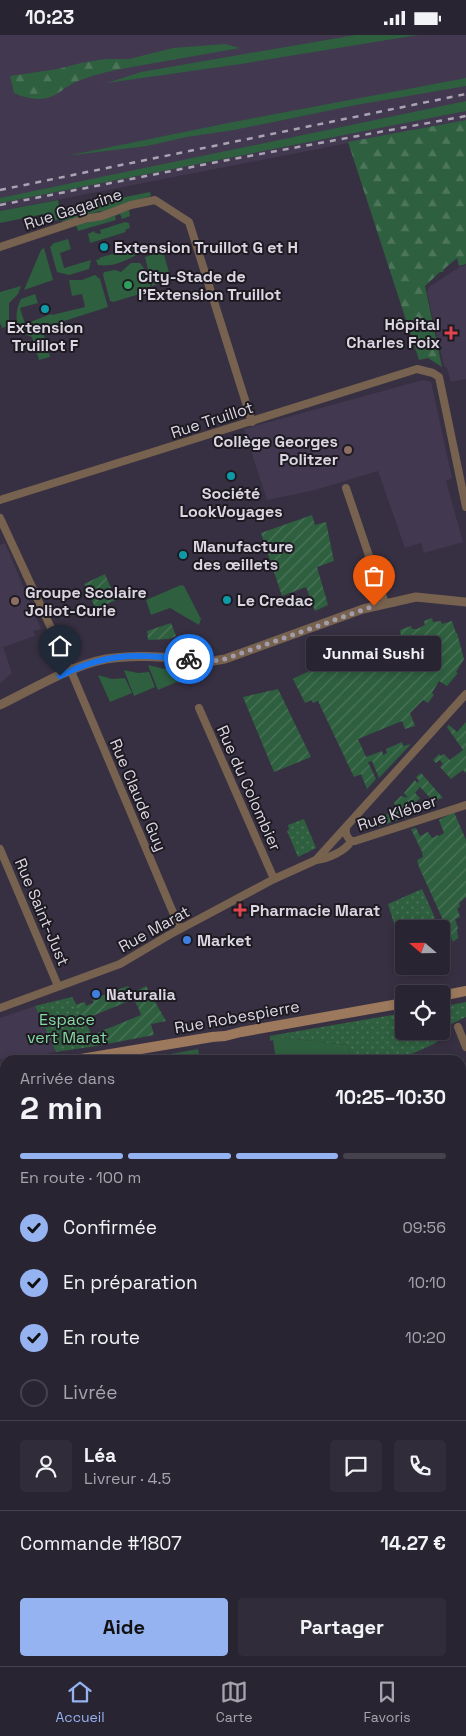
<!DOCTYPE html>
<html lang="fr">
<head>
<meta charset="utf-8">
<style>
	:root { --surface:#292432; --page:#312c3a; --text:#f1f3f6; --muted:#a5a4ac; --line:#45414d; --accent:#95b2f1 }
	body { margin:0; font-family:"Space Grotesk",sans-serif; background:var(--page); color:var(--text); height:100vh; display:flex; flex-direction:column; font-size:19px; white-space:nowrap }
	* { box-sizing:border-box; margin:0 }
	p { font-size:16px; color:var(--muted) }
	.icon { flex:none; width:28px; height:28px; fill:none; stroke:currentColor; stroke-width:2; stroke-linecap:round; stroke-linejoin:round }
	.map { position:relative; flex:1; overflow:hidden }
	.panel { position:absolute; left:0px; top:1020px; width:466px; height:611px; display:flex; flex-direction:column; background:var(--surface); border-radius:15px 15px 0 0; box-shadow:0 2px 8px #0003,0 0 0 1px var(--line) }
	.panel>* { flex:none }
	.needle { width:32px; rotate:290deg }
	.controls { position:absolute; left:395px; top:885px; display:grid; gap:10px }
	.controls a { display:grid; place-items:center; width:55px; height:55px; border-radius:5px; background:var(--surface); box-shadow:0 2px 8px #0003,0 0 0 1px var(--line); font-size:25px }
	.pin { position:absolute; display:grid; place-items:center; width:42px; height:42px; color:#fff; margin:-51px -21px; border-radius:50% 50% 50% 0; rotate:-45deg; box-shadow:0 0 5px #0007 }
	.pin .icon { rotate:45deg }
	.courier { position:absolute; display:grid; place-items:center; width:50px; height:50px; margin:-25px; border:4px solid #1a73e8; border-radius:50%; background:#fff; color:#222; box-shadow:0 1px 6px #0007 }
	.bubble { position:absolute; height:35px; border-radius:5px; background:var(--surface); box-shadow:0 2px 8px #0003,0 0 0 1px var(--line); font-size:16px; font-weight:800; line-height:35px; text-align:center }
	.overview em { font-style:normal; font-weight:800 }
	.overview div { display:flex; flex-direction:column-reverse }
	.overview { display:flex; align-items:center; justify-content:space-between; height:85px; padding:0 20px }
	h1 { font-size:32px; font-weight:800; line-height:38px }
	.bar { display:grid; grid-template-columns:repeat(4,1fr); gap:8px 5px; align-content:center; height:60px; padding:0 20px }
	.bar i { height:6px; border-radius:4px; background:var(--line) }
	.bar .current { background:var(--accent) }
	.bar p { grid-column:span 4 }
	.line { display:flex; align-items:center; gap:12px; padding:0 20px; border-top:1px solid var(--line) }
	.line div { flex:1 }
	.round { display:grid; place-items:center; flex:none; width:52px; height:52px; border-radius:5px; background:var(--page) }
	ol { padding:0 20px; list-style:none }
	li { display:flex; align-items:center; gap:15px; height:55px }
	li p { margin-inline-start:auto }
	li .icon { padding:5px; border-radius:50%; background:var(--accent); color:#111; stroke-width:4 }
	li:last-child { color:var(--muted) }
	li i { width:28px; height:28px; border:2px solid var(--line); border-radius:50% }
	.action { display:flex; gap:10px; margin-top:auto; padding:10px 20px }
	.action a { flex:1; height:58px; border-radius:5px; background:var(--accent); color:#111; font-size:20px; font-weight:800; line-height:58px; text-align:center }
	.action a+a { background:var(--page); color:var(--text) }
	.status { display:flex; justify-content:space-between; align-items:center; height:35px; padding:0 25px; background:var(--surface); direction:ltr }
	.status svg { height:14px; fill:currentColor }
	.dock { display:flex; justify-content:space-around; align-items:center; height:70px; border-top:1px solid var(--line); background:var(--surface); font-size:14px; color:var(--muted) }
	.dock a { display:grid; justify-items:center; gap:2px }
	.dock .current { color:var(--accent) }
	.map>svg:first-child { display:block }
</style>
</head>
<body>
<div class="status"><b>10:23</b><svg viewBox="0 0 49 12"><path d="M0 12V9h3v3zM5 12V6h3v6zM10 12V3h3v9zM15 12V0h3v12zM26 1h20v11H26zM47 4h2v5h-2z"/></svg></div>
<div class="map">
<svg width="466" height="1631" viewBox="0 0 466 1631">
	<defs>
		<pattern id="forest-firs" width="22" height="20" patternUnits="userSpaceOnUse" patternTransform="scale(1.25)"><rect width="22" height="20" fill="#2e5f3f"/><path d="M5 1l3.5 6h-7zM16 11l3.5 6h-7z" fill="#4c755a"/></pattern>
		<pattern id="cemetery-stones" width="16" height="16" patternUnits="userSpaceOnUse" patternTransform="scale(1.25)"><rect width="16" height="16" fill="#2e5f3f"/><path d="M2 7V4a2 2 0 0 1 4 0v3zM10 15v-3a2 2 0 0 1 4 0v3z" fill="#4c755a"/></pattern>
		<pattern id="park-dots" width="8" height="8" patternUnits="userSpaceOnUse" patternTransform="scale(1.25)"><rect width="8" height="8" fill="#2e5f3f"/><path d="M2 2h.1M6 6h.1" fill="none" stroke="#4c755a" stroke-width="1.8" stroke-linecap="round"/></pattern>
		<pattern id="garden-furrows" width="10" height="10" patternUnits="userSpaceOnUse" patternTransform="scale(1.25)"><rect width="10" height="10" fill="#2e5f3f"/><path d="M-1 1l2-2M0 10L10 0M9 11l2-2" fill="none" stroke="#4c755a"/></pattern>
	</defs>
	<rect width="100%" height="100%" fill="#373042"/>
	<g fill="#423850">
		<path d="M0 0H466V85L0 176Z"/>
		<path d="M466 230V344L451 347 447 333 444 331 427 257 430 251 460 232Z"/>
		<path d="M423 345 431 347 452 443 446 446 463 507 424 518 421 508 405 513 378 436 315 455 267 465 244 394Z"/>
		<path d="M5 508 41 594 33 596 35 601 3 612 12 638 0 648V510Z"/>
		<path d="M35 971 56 1017 19 1024H0V983Z"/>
		<path d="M5 1441V1554L0 1538V1444Z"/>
	</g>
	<g fill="#2e5f3f">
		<path d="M355 0H418L241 29 107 48 141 37Z"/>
		<path d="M225 9 240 13 132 32 129 24 173 13Z"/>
		<path d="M466 43V51L356 70 234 95 187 102 147 111 66 121 233 87Z"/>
		<path d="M466 66V76L0 168V163Z"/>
		<path d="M150 157 151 161 118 171 117 173 103 178 100 176 62 187 61 184 47 187 44 179 0 188V176L58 165 60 175Z"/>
		<path d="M129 175 130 181 122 184 120 179 115 181 116 185 78 196 76 189 84 187 87 188Z"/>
		<path d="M125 187 129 188 130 193 125 195 126 197 90 208 88 199 94 196 95 198 101 199 100 195Z"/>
		<path d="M68 204 71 214 60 218 64 233 91 225 89 234 69 240 57 237 50 212 54 208Z"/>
		<path d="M135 212 136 220C123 227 112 232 98 230L96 225 100 224 99 223Z"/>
		<path d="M44 213 53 245 24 255 41 215Z"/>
		<path d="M163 216 171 245 152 251 145 222Z"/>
		<path d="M131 228H140L146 236 151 253 150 256 113 267 110 266 103 240 104 237 115 235 121 237Z"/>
		<path d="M95 240 100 244 108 272 42 293 50 322 39 325 32 302 21 298C15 286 15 277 21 264L35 259 38 268 20 273 25 289 51 279 52 280 85 272 82 259 72 261 69 245H82Z"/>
		<path d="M21 251 18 259 9 268V291L2 293 0 288V257Z"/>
		<path d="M181 550 184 551 201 584 199 590 170 573 151 580 146 565Z"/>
		<path d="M148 630 164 634 173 633 179 646 158 655Z"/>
		<path d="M124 635 138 638 149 637 155 652 134 661Z"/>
		<path d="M98 640 112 644 125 643 132 658 110 667Z"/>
		<path d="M270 1001 347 1010 353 1025H276L273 1005 270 1006Z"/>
		<path d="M198 1014 200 1025H137Z"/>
		<path d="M5 1097V1179L0 1170V1101Z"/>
	</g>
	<g fill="url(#forest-firs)">
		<path d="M105 24H129L132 32C114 35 96 39 78 46 70 49 63 55 55 60 42 67 27 64 14 58L10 41 58 34 81 28Z"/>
		<path d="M466 85V229L459 231 457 223 444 234 443 237H440L425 251 442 332 428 323 419 325 348 107Z"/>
	</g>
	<path fill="url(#cemetery-stones)" d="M57 1626H403L404 1631H44Z"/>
	<g fill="url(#park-dots)">
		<path d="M304 784 316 813 298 822 287 796 289 795 288 790Z"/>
		<path d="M422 854 435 883 430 885 432 891 417 894H404V896L397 898 388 869Z"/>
		<path d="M72 962 85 984 96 1011 56 1017 35 971Z"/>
		<path d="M466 967V982L451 989 445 1000 434 1009 398 1025H353L347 1010 269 1001 404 978V996H441V972Z"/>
		<path d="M466 1528V1621L461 1623V1529Z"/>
	</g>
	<g fill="url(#garden-furrows)">
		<path d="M312 480 315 490 326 487 334 526 317 532 328 570 315 576 306 552 282 561 261 498Z"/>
		<path d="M105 539 116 565 96 574 84 549Z"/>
		<path d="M432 583 433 587 441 586 442 589 452 586 456 598H457L464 624 456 637 458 638 447 651 439 646 432 658 434 660 428 668 423 665 410 678 415 691 405 694 402 686 358 704 366 722 382 716 383 720 387 718 386 714 402 707 403 711 411 709 379 743 372 726 368 727 376 744 367 754 361 739 354 742 318 666 313 668 311 665 305 668 293 644C311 634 331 629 350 622V620L353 619 354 620 401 601 400 595 411 591 412 594H417L425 590 424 586Z"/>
		<path d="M171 588 176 601 169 604 148 605 147 596Z"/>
		<path d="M278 654 311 722 274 737 243 662Z"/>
		<path d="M466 687V738L463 735 451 744 440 732 443 729 440 725 436 728 433 725 439 719 441 721 444 719 450 725 463 715 447 692 449 690 457 697Z"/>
		<path d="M421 738 443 763 433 766 420 752 415 758 420 763 415 768 413 767 401 776 407 782 377 792 375 786 377 789 382 788 381 784 385 782 395 770 394 768 401 761 408 763 404 758 415 745 417 748 419 746 416 742Z"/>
		<path d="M454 777 466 805V862L459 868 460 872 457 873 460 882 455 884 458 893 457 895 458 903 453 907 419 832 417 825 423 822 422 817 411 794 416 793 420 801 428 797 432 803 438 800 439 801 444 798 439 785Z"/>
		<path d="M128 951 132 958 146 951 166 986 151 989 154 1000 96 1011 92 1000 141 980 138 972 139 971H137L134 964 85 984 75 970 85 967 86 971 93 968V964Z"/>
		<path d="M5 1248V1357L0 1359V1350L5 1348 3 1346 4 1342 0 1340V1250Z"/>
		<path d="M466 1331V1528L461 1529V1332Z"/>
	</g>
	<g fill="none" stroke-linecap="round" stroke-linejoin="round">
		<g stroke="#77614f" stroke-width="8">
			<path d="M0 212 84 184 102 181 131 170 155 165 189 187 252 387"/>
			<path d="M346 453 385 568"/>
			<path d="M0 465 417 334 433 338 439 342 466 472"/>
			<path d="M0 483 71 636 180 894"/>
			<path d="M199 673 274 844"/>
			<path d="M346 793C345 799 347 802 351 806H355L466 770"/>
			<path d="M0 814 58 951"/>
			<path d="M316 825C327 824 346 816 351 806"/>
			<path d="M0 973 120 929 169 900 274 844 316 825 466 659"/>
			<path d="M458 992 466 1012"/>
			<path d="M0 1184 5 1192"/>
			<path d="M461 1209 466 1207"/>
			<path d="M461 1237 466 1253"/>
			<path d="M0 1243 5 1241"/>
			<path d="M461 1326 466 1325"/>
		</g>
		<path stroke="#77614f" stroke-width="9" d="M0 670C33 654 70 631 106 624 141 618 178 624 213 626L225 624 363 574 416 562 466 567"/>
		<g stroke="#9c795d" stroke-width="10">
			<path d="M441 961 466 956"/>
			<path d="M75 1025 212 1002 225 1001 241 997 404 968"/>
			<path d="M0 1038 5 1037"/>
			<path d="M461 1106 466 1104"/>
			<path d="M0 1435 5 1431"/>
		</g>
		<g stroke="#aaa4b2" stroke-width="2.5" stroke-dasharray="6 6" stroke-linecap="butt">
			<path d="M0 155 466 59"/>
			<path d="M0 170 217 127 466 81"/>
		</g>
	</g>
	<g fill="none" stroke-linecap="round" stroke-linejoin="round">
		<path stroke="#a29caa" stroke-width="5" stroke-dasharray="0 9" d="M189 624 213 626 225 624 374 571"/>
		<path stroke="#1a73e8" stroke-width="6" d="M60 641C85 628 114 620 142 621 158 621 173 624 189 624"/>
	</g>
	<g fill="#0f9aa8" stroke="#1d1a22" stroke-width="2">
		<circle cx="104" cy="212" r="5"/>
		<circle cx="45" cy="274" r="5"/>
		<circle cx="231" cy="441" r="5"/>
		<circle cx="183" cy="520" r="5"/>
		<circle cx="227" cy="565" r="5"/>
	</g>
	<circle fill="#2e9e5b" stroke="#1d1a22" stroke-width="2" cx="128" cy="250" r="5"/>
	<g fill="#e0444e" stroke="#1d1a22" stroke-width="2">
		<path d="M448.5 290.5h5v5h5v5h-5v5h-5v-5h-5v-5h5z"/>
		<path d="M237.5 867.5h5v5h5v5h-5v5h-5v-5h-5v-5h5z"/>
	</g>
	<g fill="#8d6e63" stroke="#1d1a22" stroke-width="2">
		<circle cx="348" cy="415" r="5"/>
		<circle cx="15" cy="566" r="5"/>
	</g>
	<g fill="#3f7fe0" stroke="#1d1a22" stroke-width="2">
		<circle cx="187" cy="905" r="5"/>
		<circle cx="96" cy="959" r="5"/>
	</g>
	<g text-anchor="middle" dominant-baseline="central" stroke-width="4" stroke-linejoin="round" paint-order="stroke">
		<g font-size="16" fill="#dbd6e2" stroke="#1d1a22">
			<text transform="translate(73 174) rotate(-18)">Rue Gagarine</text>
			<text transform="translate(212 385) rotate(-18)">Rue Truillot</text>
			<text transform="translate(249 753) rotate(66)">Rue du Colombier</text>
			<text transform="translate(138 760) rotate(67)">Rue Claude Guy</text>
			<text transform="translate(397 778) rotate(-18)">Rue Kléber</text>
			<text transform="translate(42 877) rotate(67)">Rue Saint-Just</text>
			<text transform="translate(154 894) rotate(-29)">Rue Marat</text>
			<text transform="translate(237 982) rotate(-10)">Rue Robespierre</text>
		</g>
		<g font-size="16" font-weight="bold" fill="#dbd6e2" stroke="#1d1a22" text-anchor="start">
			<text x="114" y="212">Extension Truillot G et H</text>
			<text x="138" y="241">City-Stade de<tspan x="138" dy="18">l'Extension Truillot</tspan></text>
			<text x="440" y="289" text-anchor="end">Hôpital<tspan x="440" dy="18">Charles Foix</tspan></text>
			<text x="45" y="292" text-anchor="middle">Extension<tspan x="45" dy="18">Truillot F</tspan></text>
			<text x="338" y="406" text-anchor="end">Collège Georges<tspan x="338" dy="18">Politzer</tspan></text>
			<text x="231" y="458" text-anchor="middle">Société<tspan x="231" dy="18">LookVoyages</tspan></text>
			<text x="193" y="511">Manufacture<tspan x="193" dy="18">des œillets</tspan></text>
			<text x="25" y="557">Groupe Scolaire<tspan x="25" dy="18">Joliot-Curie</tspan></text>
			<text x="237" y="565">Le Credac</text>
			<text x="250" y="875">Pharmacie Marat</text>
			<text x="197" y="905">Market</text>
			<text x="106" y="959">Naturalia</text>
		</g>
		<g font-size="16" fill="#85daa0" stroke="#1d1a22">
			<text x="67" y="984">Espace<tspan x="67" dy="18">vert Marat</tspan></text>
		</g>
	</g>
</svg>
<div class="controls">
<a><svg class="needle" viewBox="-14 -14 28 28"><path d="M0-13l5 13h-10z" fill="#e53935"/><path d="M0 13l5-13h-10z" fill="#a5a4ac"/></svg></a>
<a><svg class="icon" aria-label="locate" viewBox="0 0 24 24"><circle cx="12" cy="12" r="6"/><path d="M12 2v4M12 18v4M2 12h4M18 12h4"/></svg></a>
</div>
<div class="pin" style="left:374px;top:571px;background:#ea580c"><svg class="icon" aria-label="bag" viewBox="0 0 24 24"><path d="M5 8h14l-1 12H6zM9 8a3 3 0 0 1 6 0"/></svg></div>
<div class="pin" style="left:60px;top:641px;background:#1f2937"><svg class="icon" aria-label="home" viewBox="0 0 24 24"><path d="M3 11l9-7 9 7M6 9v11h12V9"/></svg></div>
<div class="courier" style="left:189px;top:624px"><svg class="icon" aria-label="bike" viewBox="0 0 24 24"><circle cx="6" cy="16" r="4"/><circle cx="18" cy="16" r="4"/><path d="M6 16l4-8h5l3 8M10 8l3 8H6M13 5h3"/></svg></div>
<div class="bubble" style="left:306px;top:601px;width:135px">Junmai Sushi</div>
<section class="panel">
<div class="overview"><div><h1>2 min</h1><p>Arrivée dans</p></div><em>10:25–10:30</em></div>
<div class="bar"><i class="current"></i><i class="current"></i><i class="current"></i><i></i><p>En route · 100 m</p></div>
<ol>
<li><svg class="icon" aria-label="check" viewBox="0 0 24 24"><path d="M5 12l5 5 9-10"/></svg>Confirmée<p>09:56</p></li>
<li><svg class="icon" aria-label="check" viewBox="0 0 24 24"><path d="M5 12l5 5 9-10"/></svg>En préparation<p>10:10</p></li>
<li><svg class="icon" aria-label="check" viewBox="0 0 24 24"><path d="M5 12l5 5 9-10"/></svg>En route<p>10:20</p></li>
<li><i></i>Livrée</li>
</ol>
<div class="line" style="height:90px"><a class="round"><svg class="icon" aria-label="person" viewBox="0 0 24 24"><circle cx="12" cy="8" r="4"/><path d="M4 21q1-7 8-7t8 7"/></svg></a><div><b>Léa</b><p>Livreur · 4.5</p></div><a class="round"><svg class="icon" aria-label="chat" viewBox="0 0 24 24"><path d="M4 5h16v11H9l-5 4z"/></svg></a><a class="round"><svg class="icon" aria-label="phone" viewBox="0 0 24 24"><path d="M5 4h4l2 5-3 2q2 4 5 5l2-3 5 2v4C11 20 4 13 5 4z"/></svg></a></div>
<div class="line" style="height:65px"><div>Commande #1807</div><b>14.27 €</b></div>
<div class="action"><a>Aide</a><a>Partager</a></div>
</section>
</div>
<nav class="dock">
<a class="current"><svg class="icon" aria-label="home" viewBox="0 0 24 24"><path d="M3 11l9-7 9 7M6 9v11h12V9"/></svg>Accueil</a>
<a><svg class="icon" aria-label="map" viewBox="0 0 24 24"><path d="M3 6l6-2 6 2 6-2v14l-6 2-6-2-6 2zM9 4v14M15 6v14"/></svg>Carte</a>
<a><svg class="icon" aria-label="saved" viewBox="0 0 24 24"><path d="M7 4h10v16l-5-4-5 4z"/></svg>Favoris</a>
</nav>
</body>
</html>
